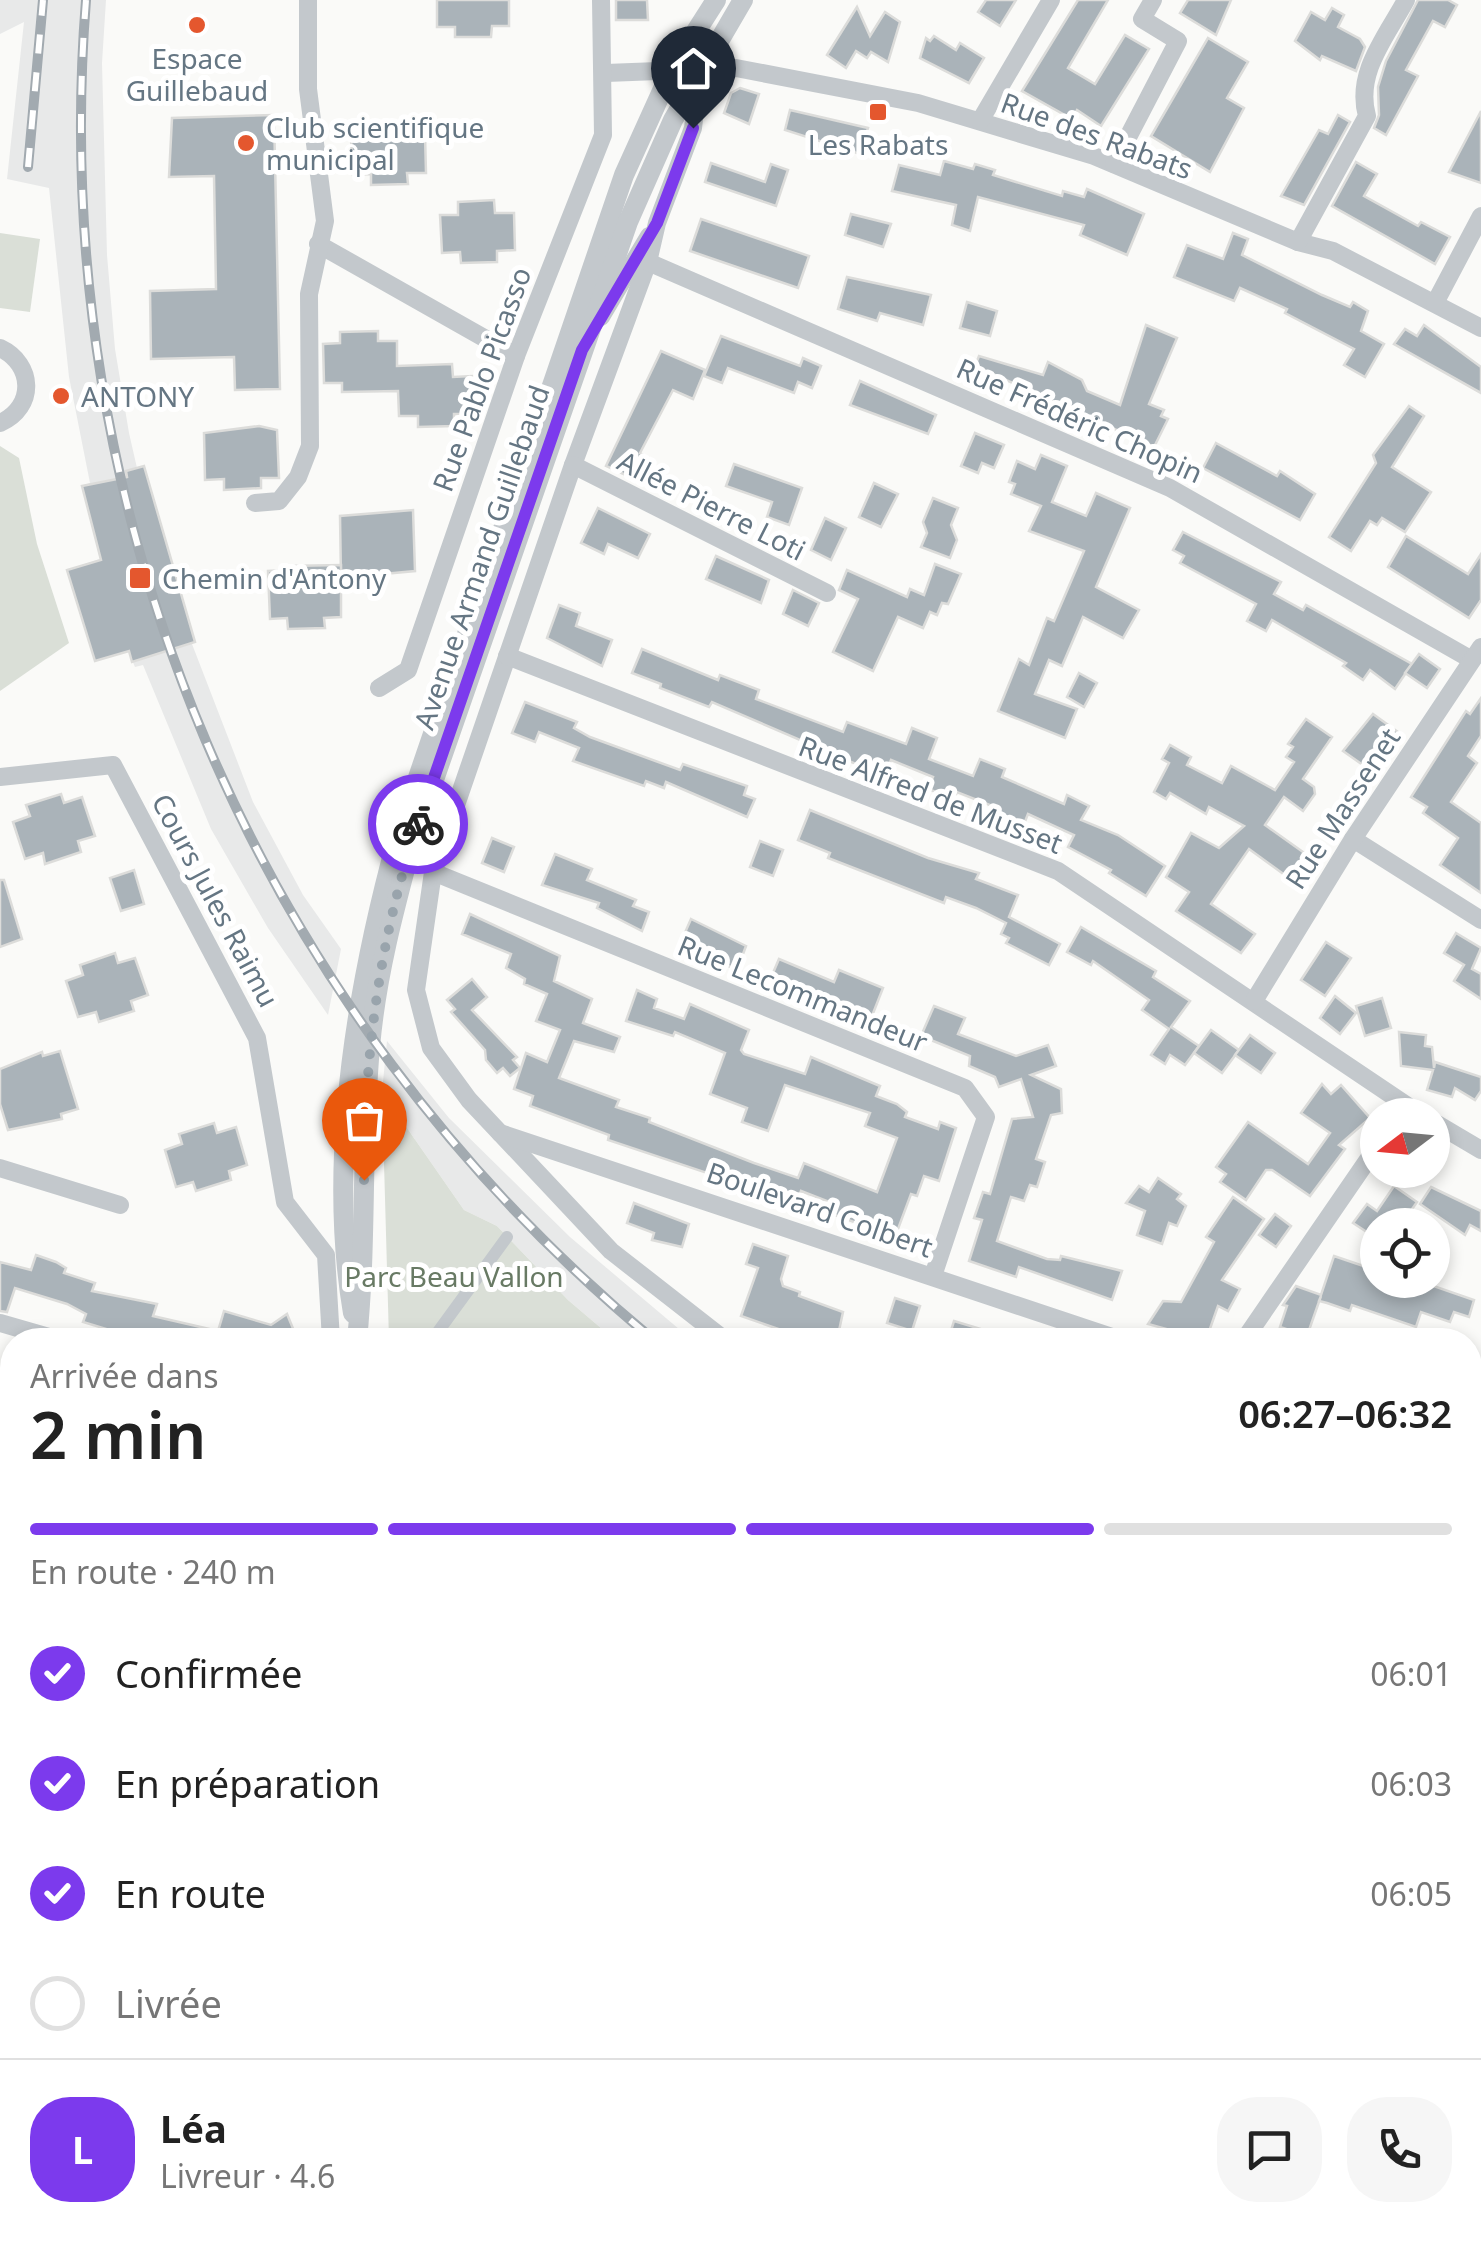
<!DOCTYPE html>
<html lang="fr">
<head>
<meta charset="utf-8">
<style>
	:root { --surface:#fff; --page:#f6f6f6; --text:#222; --muted:#767676; --line:#e0e0e0; --accent:#7c3aed }
	body { margin:0; font-family:"Noto Sans",sans-serif; background:var(--page); color:var(--text); height:100vh; display:flex; flex-direction:column; font-size:38px; white-space:nowrap }
	* { box-sizing:border-box; margin:0 }
	p { font-size:32px; color:var(--muted) }
	.icon { flex:none; width:55px; height:55px; fill:none; stroke:currentColor; stroke-width:2; stroke-linecap:round; stroke-linejoin:round }
	.map { position:relative; flex:1; overflow:hidden }
	.sheet { position:absolute; left:0px; top:1328px; width:1482px; height:932px; display:flex; flex-direction:column; background:var(--surface); border-radius:40px 40px 0 0; box-shadow:0 5px 15px #0003 }
	.sheet>* { flex:none }
	.needle { width:65px; rotate:254deg }
	.tools { position:absolute; left:1360px; top:1098px; display:grid; gap:20px }
	.tools a { display:grid; place-items:center; width:90px; height:90px; border-radius:50%; background:var(--surface); box-shadow:0 5px 15px #0003; font-size:50px }
	.pin { position:absolute; display:grid; place-items:center; width:85px; height:85px; color:#fff; margin:-102px -42px; border-radius:50% 50% 50% 0; rotate:-45deg; box-shadow:0 0 10px #0007 }
	.pin .icon { rotate:45deg }
	.courier { position:absolute; display:grid; place-items:center; width:100px; height:100px; margin:-50px; border:8px solid #7c3aed; border-radius:50%; background:#fff; color:#222; box-shadow:0 2px 12px #0007 }
	.head em { font-style:normal; font-weight:600 }
	.head div { display:flex; flex-direction:column-reverse }
	.head { display:flex; align-items:center; justify-content:space-between; height:170px; padding:0 30px }
	h1 { font-size:65px; font-weight:600; line-height:75px }
	.bar { display:grid; grid-template-columns:repeat(4,1fr); gap:15px 10px; align-content:center; height:120px; padding:0 30px }
	.bar i { height:12px; border-radius:8px; background:var(--line) }
	.bar .active { background:var(--accent) }
	.bar p { grid-column:span 4 }
	.line { display:flex; align-items:center; gap:25px; padding:0 30px; border-top:2px solid var(--line) }
	.line div { flex:1 }
	.round { display:grid; place-items:center; flex:none; width:105px; height:105px; border-radius:40px; background:var(--page) }
	ol { padding:0 30px; list-style:none }
	li { display:flex; align-items:center; gap:30px; height:110px }
	li p { margin-inline-start:auto }
	li .icon { padding:10px; border-radius:50%; background:var(--accent); color:#fff; stroke-width:4 }
	li:last-child { color:var(--muted) }
	li i { width:55px; height:55px; border:5px solid var(--line); border-radius:50% }
	.map>svg:first-child { display:block }
</style>
</head>
<body>
<div class="map">
<svg width="1481" height="2258" viewBox="0 0 1481 2258">
	<rect width="100%" height="100%" fill="#fafaf8"/>
	<g fill="#e8e9e9">
		<path d="M0 0H106L102 63 107 255 115 349 129 433 137 468 145 467 192 644 253 802 303 895 341 949 328 1015 268 928 211 829 143 665 135 667 128 651 95 661 67 570 100 559 82 486 90 483 69 377 49 188 7 179 24 22 0 34Z"/>
		<path d="M387 1041 449 1118 570 1237 692 1340H615L568 1300 497 1226 464 1210 382 1092Z"/>
	</g>
	<g fill="#dadfd7">
		<path d="M0 233 40 239 30 312 0 308Z"/>
		<path d="M0 446 19 458 37 544 69 643 0 691Z"/>
		<path d="M382 1092 464 1210 497 1226 568 1300 615 1340H389Z"/>
	</g>
	<g fill="#aab3b9" stroke="#dcdcda" stroke-width="2.5">
		<path d="M437 0H509V26H492L491 37H455V27H437Z"/>
		<path d="M616 0H647L648 20H616Z"/>
		<path d="M986 0H1016L1000 26 978 12Z"/>
		<path d="M1078 0H1108L1068 68 1095 84 1125 35 1149 49 1101 126 1077 110 1072 119 1022 91Z"/>
		<path d="M1188 0H1231L1216 35 1180 13Z"/>
		<path d="M1418 0H1448L1457 5 1445 27 1433 21 1406 70 1418 76 1386 135 1374 128 1379 115 1378 87 1386 61Z"/>
		<path d="M857 7 870 36 885 12 900 22 888 62 871 52 867 58 856 51 846 68 827 55Z"/>
		<path d="M1332 8 1344 15 1338 27 1360 39 1365 47 1356 71 1322 56 1320 60 1295 41 1311 12 1325 20Z"/>
		<path d="M934 36 956 50 960 43 984 58 969 83 920 58 926 38 930 41Z"/>
		<path d="M1208 38 1248 62 1227 98 1244 108 1210 172 1151 136Z"/>
		<path d="M740 88 759 94 749 124 724 113 731 93Z"/>
		<path d="M790 110 868 128 860 154 785 130Z"/>
		<path d="M1481 111V183L1449 172Z"/>
		<path d="M274 115 280 389 235 390 234 357 151 359 150 291 216 289 214 176 169 177 172 118Z"/>
		<path d="M1338 115 1350 122 1304 205 1281 196 1319 130 1328 134Z"/>
		<path d="M405 122V135L425 134 426 173H407L408 184 371 185V174L353 175 351 138 369 137V124Z"/>
		<path d="M944 161 973 169 975 164 995 170 993 175 1062 196 1063 191 1084 197 1087 189 1144 214 1127 255 1080 235 1084 225 978 197 970 231 952 225 956 205 892 191 899 165 940 175Z"/>
		<path d="M1356 162 1377 174 1364 196 1418 226 1421 222 1450 237 1435 264 1332 206Z"/>
		<path d="M711 163 765 182 771 164 788 170 776 206 705 182Z"/>
		<path d="M494 200 495 213H514L515 250 497 251V262L461 263 460 252 442 253 440 215H458V202Z"/>
		<path d="M851 214 891 224 883 247 845 235Z"/>
		<path d="M701 219 809 256 798 288 690 251Z"/>
		<path d="M1233 233 1248 239 1242 255 1322 295 1350 307 1353 302 1368 311 1361 331 1384 344 1365 377 1344 365 1354 349 1285 313 1287 309 1240 288 1234 301 1174 277 1187 245 1223 259Z"/>
		<path d="M847 277 931 295 923 325 880 313 877 321 838 309Z"/>
		<path d="M967 302 997 311 990 336 960 328Z"/>
		<path d="M1146 325 1177 338 1149 404 1164 410 1161 416 1168 419 1154 447 975 366 979 356 1043 375 1048 362 1082 380 1087 391 1120 405Z"/>
		<path d="M1424 325 1481 367V393L1394 344 1405 329 1417 336Z"/>
		<path d="M378 331V341H397V366L452 364 453 377 472 376 473 414H454V426L418 427V416H399L398 391 342 392V383H324L323 344 340 343V332Z"/>
		<path d="M721 336 800 366 803 358 821 366 812 388 798 382 794 393 728 368 722 383 704 376Z"/>
		<path d="M661 351 705 370 693 399 673 390 640 453 653 460 643 483 606 466Z"/>
		<path d="M860 381 936 415 928 434 850 405Z"/>
		<path d="M1409 406 1424 416 1392 467 1431 492 1405 532 1382 518 1377 525 1370 521 1351 551 1329 537 1376 463 1373 455Z"/>
		<path d="M259 426 277 430 279 478H261V488L224 490V479L205 480 204 433Z"/>
		<path d="M975 433 1004 445 994 468 982 463 978 473 961 466Z"/>
		<path d="M1216 443 1277 476 1280 471 1315 494 1300 520 1203 468Z"/>
		<path d="M1041 455 1067 466 1052 502 1086 516 1096 493 1130 508 1096 587 1139 610 1123 638 1083 617 1062 666 1049 660 1035 694 1077 709 1065 738 998 711 1019 659 1029 665 1047 618 1054 621 1084 551 1029 531 1041 506 1011 494 1015 484 1009 482 1017 461 1035 469Z"/>
		<path d="M734 464 802 488 789 525 767 517 772 502 726 486Z"/>
		<path d="M144 466 195 642 132 662 129 651 95 661 67 570 101 560 82 486 127 477 126 471Z"/>
		<path d="M874 483 898 494 881 527 859 517Z"/>
		<path d="M933 498 958 508 951 525 957 540 950 558 921 547 927 533 923 522Z"/>
		<path d="M598 508 650 534 638 558 608 544 604 554 581 543Z"/>
		<path d="M413 510 415 571 341 578 340 516Z"/>
		<path d="M825 518 846 528 831 560 811 550Z"/>
		<path d="M1183 532 1281 582 1274 594 1303 610 1306 605 1412 664 1395 689 1370 670 1363 680 1343 666 1346 663 1272 620 1266 631 1247 621 1256 604 1180 563 1184 556 1173 550Z"/>
		<path d="M1406 536 1468 574 1481 554V600L1469 618 1388 567Z"/>
		<path d="M716 556 769 580 761 603 706 579Z"/>
		<path d="M935 564 961 574 948 604 942 603 937 615 930 612 923 628 898 617 873 671 833 652 858 599 839 590 847 570 907 597 910 589 924 595Z"/>
		<path d="M341 565V617L324 618 325 628 288 629 287 618 270 619 268 571 287 570V566Z"/>
		<path d="M793 590 819 603 808 626 783 614Z"/>
		<path d="M559 605 580 613 576 626 612 640 602 666 547 638Z"/>
		<path d="M642 649 718 680 720 675 759 690 756 699 843 732 847 722 906 744 912 728 937 738 929 759 973 776 980 759 1005 769 1002 777 1064 804 1067 795 1089 806 1081 820 1118 835 1165 866 1146 896 1109 873 1111 870 1068 847 1074 835 1028 814 1022 829 996 819 1000 809 957 792 954 799 928 789 933 777 891 760 887 770 865 761 863 767 712 702 709 707 660 688 661 684 632 673Z"/>
		<path d="M1419 654 1440 669 1427 688 1405 673Z"/>
		<path d="M1079 673 1097 683 1084 707 1067 697Z"/>
		<path d="M1481 698V736L1468 756 1477 763 1451 802 1481 823V893L1440 865 1458 838 1423 813 1427 807 1411 797 1466 711 1470 714Z"/>
		<path d="M525 702 577 722 574 728 590 737 680 770 683 764 747 786 744 795 755 799 747 817 666 782 664 788 646 781 644 786 573 761 579 748 539 732 535 742 512 733Z"/>
		<path d="M1373 714 1398 732 1370 770 1343 751Z"/>
		<path d="M1306 719 1332 737 1303 779 1314 787 1315 794 1303 811 1284 797 1265 825 1310 857 1293 881 1249 849 1211 904 1255 934 1241 953 1176 911 1189 892 1166 877 1191 833 1219 848 1244 826 1209 807 1206 814 1170 793 1166 799 1154 792 1169 763 1162 759 1170 745 1191 757 1187 765 1222 783 1231 766 1275 790 1294 762 1286 757 1293 747 1288 744Z"/>
		<path d="M61 794 64 803 82 797 95 836 78 841 81 852 45 864 43 853 25 859 13 822 30 816 26 805Z"/>
		<path d="M810 810 928 858 979 873 976 879 1018 895 1009 917 1060 944 1049 965 1006 943 1009 938 1001 934 1006 923 976 908 946 897 944 903 828 858 830 853 798 840Z"/>
		<path d="M492 838 514 847 504 872 482 863Z"/>
		<path d="M760 841 783 850 773 876 750 867Z"/>
		<path d="M555 854 592 869 587 880 636 900 633 906 649 912 642 931 597 908 599 903 542 885Z"/>
		<path d="M134 870 144 904 121 911 110 878Z"/>
		<path d="M0 880H4L22 939 0 947Z"/>
		<path d="M470 914 560 956 554 981 592 999 583 1023 620 1037 614 1052 574 1041 559 1078 619 1100 616 1107 650 1118 649 1122 754 1163 798 1178 804 1163 877 1192 897 1138 865 1126 870 1113 785 1085 768 1131 742 1122 747 1108 710 1094 725 1053 675 1032 673 1036 626 1021 637 990 657 999 654 1008 684 1019 690 1004 749 1030 741 1050 744 1054 805 1074 811 1057 880 1086 876 1096 897 1104 907 1112 905 1117 938 1129 940 1122 956 1128 939 1181 924 1176 917 1196 911 1194 895 1237 829 1213 832 1203 801 1191 797 1203 608 1140 609 1135 530 1106 533 1096 514 1089 526 1053 547 1062 560 1030 536 1021 547 994 524 984 525 979 506 968 511 954 462 934Z"/>
		<path d="M691 919 746 946 737 970 680 944Z"/>
		<path d="M1081 927 1156 971 1153 977 1190 1001 1171 1027 1199 1046 1185 1065 1170 1055 1165 1064 1151 1055 1169 1029 1142 1010 1149 1000 1093 961 1091 965 1067 952Z"/>
		<path d="M1456 933 1481 948 1472 969 1481 974V999L1454 981 1464 965 1444 953Z"/>
		<path d="M1326 942 1351 958 1325 996 1301 980Z"/>
		<path d="M115 953 118 963 135 958 148 995 131 1001 134 1011 99 1022 96 1012 78 1017 66 981 83 975 80 965Z"/>
		<path d="M779 959 834 982 839 970 883 988 872 1016 814 992 810 1001 784 990 786 986 770 980Z"/>
		<path d="M472 979 487 997 472 1010 517 1057 513 1060 520 1068 510 1076 503 1068 497 1073 486 1060 485 1050 451 1012 455 1009 447 1000Z"/>
		<path d="M1335 996 1356 1013 1340 1034 1320 1018Z"/>
		<path d="M1382 998 1391 1028 1365 1036 1356 1006Z"/>
		<path d="M934 1006 965 1018 958 1034 1016 1056 1048 1045 1056 1066 1031 1075 1061 1089 1062 1113 1051 1115 1036 1159 1045 1162 1037 1187 1030 1185 1024 1201 1011 1197 997 1241 1047 1259 1060 1260 1061 1256 1122 1271 1112 1300 1019 1267 1016 1277 969 1261 982 1220 974 1218 983 1192 990 1194 1012 1119 1033 1117 1021 1079 999 1087 995 1077 969 1066 970 1056 921 1036Z"/>
		<path d="M1211 1030 1239 1050 1222 1073 1194 1053Z"/>
		<path d="M1399 1032 1426 1035 1425 1046 1432 1047 1434 1068 1435 1062 1481 1077V1091L1475 1100 1455 1088 1452 1097 1427 1090 1433 1070 1401 1066Z"/>
		<path d="M1250 1035 1275 1053 1261 1073 1235 1055Z"/>
		<path d="M60 1051 78 1109 61 1114 62 1119 8 1130 0 1104V1069L42 1052 43 1056Z"/>
		<path d="M1322 1084 1331 1094 1341 1085 1370 1118 1339 1145 1345 1149 1310 1196 1272 1170H1266L1246 1200 1220 1182 1226 1174 1216 1167 1248 1122 1308 1164 1330 1133 1301 1113Z"/>
		<path d="M214 1123 217 1133 236 1127 247 1165 229 1171 231 1180 196 1191 193 1182 176 1187 165 1150 182 1144 179 1134Z"/>
		<path d="M1158 1178 1181 1194 1177 1199 1186 1206 1177 1226 1169 1223 1162 1244 1137 1235 1145 1211 1126 1203 1139 1186 1149 1192Z"/>
		<path d="M1394 1186 1417 1202 1401 1225 1386 1218 1373 1236 1353 1223 1367 1204 1377 1211Z"/>
		<path d="M1431 1187 1481 1211V1231L1470 1225 1465 1235 1420 1204Z"/>
		<path d="M1233 1197 1264 1219 1222 1280 1240 1289 1228 1311 1218 1306 1206 1340 1148 1324 1163 1301 1181 1302 1214 1242 1206 1237Z"/>
		<path d="M634 1203 689 1224 682 1247 652 1240 654 1233 627 1223Z"/>
		<path d="M1275 1214 1291 1226 1276 1247 1259 1235Z"/>
		<path d="M753 1244 788 1256 781 1279 783 1286 800 1292 799 1296 843 1312 837 1340H810L741 1316 758 1268 746 1264Z"/>
		<path d="M36 1255 56 1262 66 1268 64 1273 95 1283 92 1291 157 1304 153 1316 218 1331 224 1311 271 1325 287 1314 294 1331 308 1336 307 1340H236L234 1334 233 1340H142L83 1322 86 1314 67 1304 15 1288 7 1312 0 1311V1262L31 1270Z"/>
		<path d="M1334 1256 1378 1271V1280H1401L1422 1288 1425 1283 1474 1300 1469 1317 1454 1312 1450 1322 1421 1312 1416 1327 1352 1305 1350 1311 1327 1303 1319 1301 1321 1296 1307 1336 1280 1327 1287 1306 1283 1305 1296 1286 1321 1295Z"/>
		<path d="M895 1298 920 1306 912 1331 887 1323Z"/>
		<path d="M954 1321 1004 1336 1003 1340H948Z"/>
	</g>
	<g fill="none" stroke-linecap="round" stroke-linejoin="round">
		<path stroke="#c3c8cc" stroke-width="12" d="M432 1340 507 1237"/>
		<g stroke="#c3c8cc" stroke-width="18">
			<path d="M606 73 736 68 918 103 1094 156 1298 242 1333 251 1481 328"/>
			<path d="M699 79 693 128 657 223 648 262 573 465 433 872 416 990 431 1048 469 1100 611 1251 725 1340"/>
			<path d="M980 121 1051 0"/>
			<path d="M1114 164 1178 41 1142 19 1153 0"/>
			<path d="M1298 242 1367 116C1355 73 1386 37 1406 0"/>
			<path d="M318 244 516 356"/>
			<path d="M648 262 1170 488 1472 660"/>
			<path d="M1435 303 1481 216"/>
			<path d="M601 317 649 236"/>
			<path d="M0 348C34 364 36 407 0 423"/>
			<path d="M573 465 827 593"/>
			<path d="M255 503 279 501 298 477 310 446 309 294 325 221 308 89V0"/>
			<path d="M507 656 1058 871 1421 1115"/>
			<path d="M379 688 408 670 516 356 603 135 601 0"/>
			<path d="M0 777 113 765 257 1038 285 1202 326 1255 331 1340"/>
			<path d="M1353 839 1481 920"/>
			<path d="M433 872 965 1088 986 1117 933 1276"/>
			<path d="M1254 1001 1353 839 1481 647"/>
			<path d="M1432 1121 1481 1150"/>
			<path d="M500 1133 1121 1340"/>
			<path d="M0 1168 120 1205"/>
			<path d="M0 1323 59 1340"/>
			<path d="M1244 1340 1378 1145"/>
			<path d="M1470 1458 1481 1462"/>
			<path d="M0 1494 12 1489"/>
			<path d="M1470 1774 1481 1781"/>
			<path d="M412 2258 413 2248"/>
			<path d="M655 2258V2248"/>
			<path d="M838 2258V2248"/>
			<path d="M1013 2258V2248"/>
			<path d="M1331 2258 1332 2248"/>
		</g>
		<g stroke="#c3c8cc" stroke-width="20">
			<path d="M353 1313C327 1160 357 986 397 839L624 175 672 69 716 0"/>
			<path d="M357 1340C367 1242 361 1145 370 1047 376 977 394 910 412 843L628 222 673 120 743 0"/>
			<path d="M0 1711 12 1716"/>
			<path d="M136 2258 138 2248"/>
		</g>
		<g stroke="#a2aab0" stroke-width="10">
			<g id="rail">
				<path d="M86 0C45 514 256 1012 654 1340"/>
				<path d="M28 167 43 0"/>
				<path d="M1470 1830 1481 1837"/>
			</g>
		</g>
		<use href="#rail" stroke="#fff" stroke-width="6" stroke-dasharray="19" stroke-linecap="butt"/>
	</g>
	<g fill="none" stroke-linecap="round" stroke-linejoin="round">
		<path stroke="#99a4ac" stroke-width="10" stroke-dasharray="0 18" d="M364 1180C364 1060 379 938 418 824"/>
		<path stroke="#7c3aed" stroke-width="12" d="M418 824 582 350 657 223 693 128"/>
	</g>
	<g fill="#e4572e" stroke="#fff" stroke-width="4">
		<circle cx="197" cy="25" r="10"/>
		<rect x="868" y="102" width="20" height="20" rx="5"/>
		<circle cx="246" cy="143" r="10"/>
		<circle cx="61" cy="396" r="10"/>
		<rect x="128" y="566" width="24" height="24" rx="5"/>
	</g>
	<g text-anchor="middle" dominant-baseline="central" stroke-width="10" stroke-linejoin="round" paint-order="stroke">
		<g font-size="28" fill="#657683" stroke="#fff" text-anchor="start">
			<text x="197" y="58" text-anchor="middle">Espace<tspan x="197" dy="32">Guillebaud</tspan></text>
			<text x="266" y="127">Club scientifique<tspan x="266" dy="32">municipal</tspan></text>
			<text x="878" y="144" text-anchor="middle">Les Rabats</text>
			<text x="81" y="396">ANTONY</text>
			<text x="162" y="578">Chemin d'Antony</text>
		</g>
		<g font-size="28" fill="#657683" stroke="#fff">
			<text transform="translate(1097 135) rotate(20)">Rue des Rabats</text>
			<text transform="translate(481 379) rotate(-70)">Rue Pablo Picasso</text>
			<text transform="translate(1080 420) rotate(24)">Rue Frédéric Chopin</text>
			<text transform="translate(712 505) rotate(27)">Allée Pierre Loti</text>
			<text transform="translate(481 557) rotate(-71)">Avenue Armand Guillebaud</text>
			<text transform="translate(931 794) rotate(21)">Rue Alfred de Musset</text>
			<text transform="translate(1342 808) rotate(-57)">Rue Massenet</text>
			<text transform="translate(216 900) rotate(62)">Cours Jules Raimu</text>
			<text transform="translate(803 993) rotate(22)">Rue Lecommandeur</text>
			<text transform="translate(820 1209) rotate(19)">Boulevard Colbert</text>
		</g>
		<g font-size="28" fill="#687a64" stroke="#fff">
			<text x="454" y="1276">Parc Beau Vallon</text>
		</g>
	</g>
</svg>
<div class="tools">
<a><svg class="needle" viewBox="-14 -14 28 28"><path d="M0-13l5 13h-10z" fill="#e53935"/><path d="M0 13l5-13h-10z" fill="#767676"/></svg></a>
<a><svg class="icon" aria-label="locate" viewBox="0 0 24 24"><circle cx="12" cy="12" r="6"/><path d="M12 2v4M12 18v4M2 12h4M18 12h4"/></svg></a>
</div>
<div class="pin" style="left:364px;top:1180px;background:#ea580c"><svg class="icon" aria-label="bag" viewBox="0 0 24 24"><path d="M5 8h14l-1 12H6zM9 8a3 3 0 0 1 6 0"/></svg></div>
<div class="pin" style="left:693px;top:128px;background:#1f2937"><svg class="icon" aria-label="home" viewBox="0 0 24 24"><path d="M3 11l9-7 9 7M6 9v11h12V9"/></svg></div>
<div class="courier" style="left:418px;top:824px"><svg class="icon" aria-label="bike" viewBox="0 0 24 24"><circle cx="6" cy="16" r="4"/><circle cx="18" cy="16" r="4"/><path d="M6 16l4-8h5l3 8M10 8l3 8H6M13 5h3"/></svg></div>
<section class="sheet">
<div class="head"><div><h1>2 min</h1><p>Arrivée dans</p></div><em>06:27–06:32</em></div>
<div class="bar"><i class="active"></i><i class="active"></i><i class="active"></i><i></i><p>En route · 240 m</p></div>
<ol>
<li><svg class="icon" aria-label="check" viewBox="0 0 24 24"><path d="M5 12l5 5 9-10"/></svg>Confirmée<p>06:01</p></li>
<li><svg class="icon" aria-label="check" viewBox="0 0 24 24"><path d="M5 12l5 5 9-10"/></svg>En préparation<p>06:03</p></li>
<li><svg class="icon" aria-label="check" viewBox="0 0 24 24"><path d="M5 12l5 5 9-10"/></svg>En route<p>06:05</p></li>
<li><i></i>Livrée</li>
</ol>
<div class="line" style="height:180px"><b class="round" style="background:var(--accent);color:#fff">L</b><div><b>Léa</b><p>Livreur · 4.6</p></div><a class="round"><svg class="icon" aria-label="chat" viewBox="0 0 24 24"><path d="M4 5h16v11H9l-5 4z"/></svg></a><a class="round"><svg class="icon" aria-label="phone" viewBox="0 0 24 24"><path d="M5 4h4l2 5-3 2q2 4 5 5l2-3 5 2v4C11 20 4 13 5 4z"/></svg></a></div>
</section>
</div>
</body>
</html>
